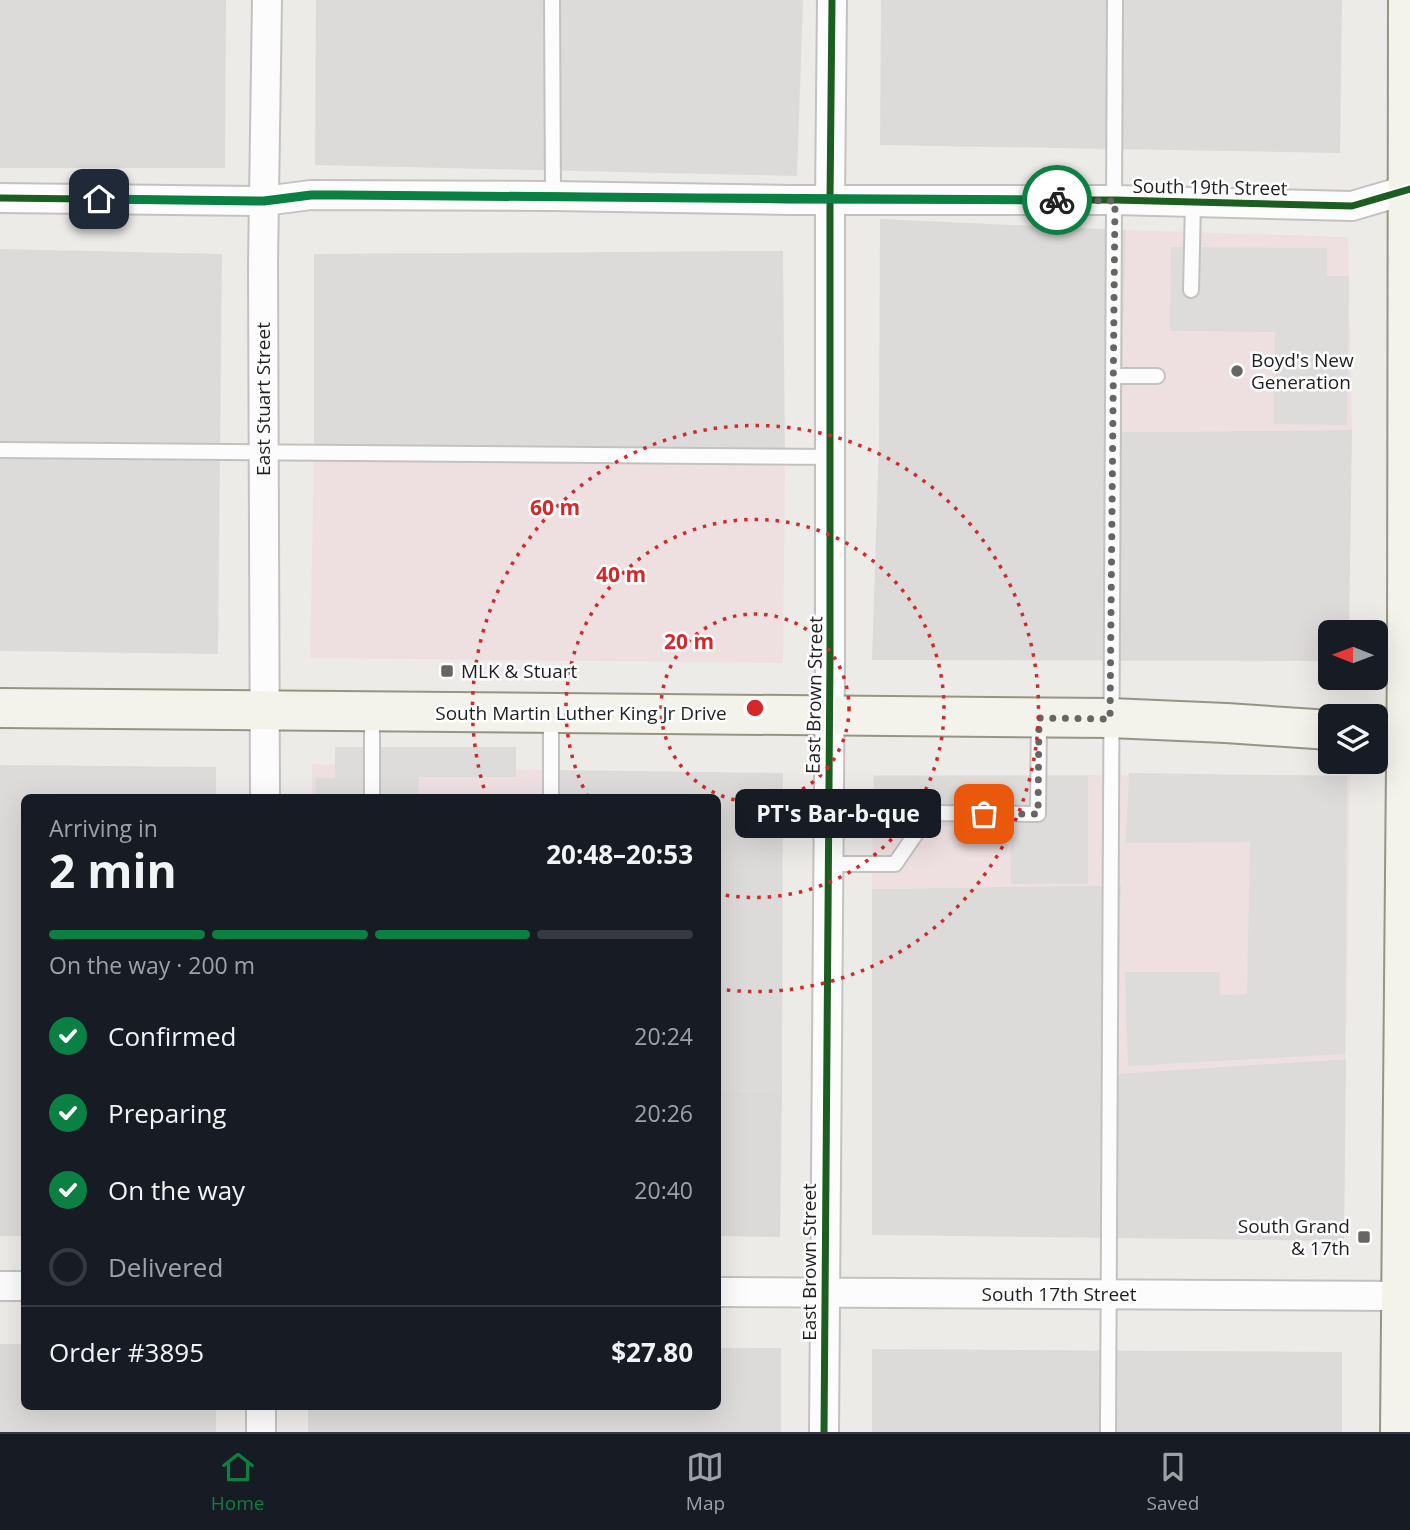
<!DOCTYPE html>
<html lang="en">
<head>
<meta charset="utf-8">
<style>
	:root { --surface:#171b24; --page:#242831; --text:#f1f3f6; --muted:#9ea1a6; --line:#363941; --accent:#0b8043 }
	body { margin:0; font-family:"Open Sans",sans-serif; background:var(--page); color:var(--text); height:100vh; display:flex; flex-direction:column; font-size:26px; white-space:nowrap }
	* { box-sizing:border-box; margin:0 }
	p { font-size:23px; color:var(--muted) }
	.icon { flex:none; width:38px; height:38px; fill:none; stroke:currentColor; stroke-width:2; stroke-linecap:round; stroke-linejoin:round }
	.map { position:relative; flex:1; overflow:hidden }
	.sheet { position:absolute; left:21px; top:794px; width:700px; height:616px; display:flex; flex-direction:column; background:var(--surface); border-radius:10px; box-shadow:0 7px 28px #0002 }
	.sheet>* { flex:none }
	.needle { width:46px; rotate:271deg }
	.fabs { position:absolute; left:1318px; top:620px; display:grid; gap:14px }
	.fabs a { display:grid; place-items:center; width:70px; height:70px; border-radius:10px; background:var(--surface); box-shadow:0 7px 28px #0002; font-size:35px }
	.pin { position:absolute; display:grid; place-items:center; width:60px; height:60px; color:#fff; margin:-30px; border-radius:14px; box-shadow:0 4px 10px #0006 }
	.courier { position:absolute; display:grid; place-items:center; width:70px; height:70px; margin:-35px; border:5px solid #0b8043; border-radius:50%; background:#fff; color:#222; box-shadow:0 2px 9px #0007 }
	.bubble { position:absolute; height:49px; border-radius:10px; background:var(--surface); box-shadow:0 7px 28px #0002; font-size:23px; font-weight:700; line-height:49px; text-align:center }
	.headline em { font-style:normal; font-weight:700 }
	.headline div { display:flex; flex-direction:column-reverse }
	.headline { display:flex; align-items:center; justify-content:space-between; height:119px; padding:0 28px }
	h1 { font-size:46px; font-weight:700; line-height:52px }
	.bar { display:grid; grid-template-columns:repeat(4,1fr); gap:10px 7px; align-content:center; height:84px; padding:0 28px }
	.bar i { height:9px; border-radius:5px; background:var(--line) }
	.bar .selected { background:var(--accent) }
	.bar p { grid-column:span 4 }
	.line { display:flex; align-items:center; gap:18px; padding:0 28px; border-top:2px solid var(--line) }
	.line div { flex:1 }
	ol { padding:0 28px; list-style:none }
	li { display:flex; align-items:center; gap:21px; height:77px }
	li p { margin-inline-start:auto }
	li .icon { padding:7px; border-radius:50%; background:var(--accent); color:#fff; stroke-width:4 }
	li:last-child { color:var(--muted) }
	li i { width:38px; height:38px; border:4px solid var(--line); border-radius:50% }
	.dock { display:flex; justify-content:space-around; align-items:center; height:98px; border-top:2px solid var(--line); background:var(--surface); font-size:19px; color:var(--muted) }
	.dock a { display:grid; justify-items:center; gap:4px }
	.dock .selected { color:var(--accent) }
	.map>svg:first-child { display:block }
</style>
</head>
<body>
<div class="map">
<svg width="1410" height="1432" viewBox="0 0 1410 1432">
	<rect width="100%" height="100%" fill="#edebe8"/>
	<g fill="#dcdbd9">
		<path d="M0 0H226L225 168H0Z"/>
		<path d="M316 0H803L797 176 315 165Z"/>
		<path d="M881 0H1342L1340 153 880 145Z"/>
		<path d="M880 219 1126 230 1121 432 1352 430 1349 632H1330V661L872 660 879 443Z"/>
		<path d="M0 249 222 254 218 654 0 651Z"/>
		<path d="M783 251 785 462 314 459V254Z"/>
		<path d="M0 765 216 767V798H24V1236H0Z"/>
		<path d="M546 770 783 773 782 1092 718 1091V798H546Z"/>
		<path d="M1121 885 1118 1073 1346 1059 1344 1241 872 1235V889Z"/>
		<path d="M0 1344H24V1407H216V1432H0Z"/>
		<path d="M718 1348H781V1432H308V1407H718Z"/>
		<path d="M872 1349 1342 1352V1432H872Z"/>
	</g>
	<g fill="#eee0e0">
		<path d="M1126 230 1348 237 1352 430 1121 432Z"/>
		<path d="M314 459 785 462 783 663 310 658Z"/>
		<path d="M312 764 546 770V798H312Z"/>
		<path d="M873 775H1350L1346 1059 1118 1074 1121 885 872 889Z"/>
	</g>
	<path fill="#dbdad9" d="M718 1091 782 1092 780 1237 718 1236Z"/>
	<g fill="#dddcdb">
		<path d="M1171 247 1327 248V276H1349L1347 425 1274 424 1275 332 1170 331Z"/>
		<path d="M335 747H516V777H419L418 798H316L315 778H335Z"/>
		<path d="M1129 773 1347 776 1345 1054 1128 1066 1125 972H1220V995L1247 994 1250 842 1126 843Z"/>
		<path d="M874 776H1088V884H1011L1010 826H874Z"/>
	</g>
	<g fill="none" stroke-linecap="round" stroke-linejoin="round">
		<g stroke="#c3c2c0" stroke-width="18">
			<g id="lane">
				<path d="M552 0 553 196"/>
				<path d="M1191 290 1193 203"/>
				<path d="M1114 376H1157"/>
				<path d="M0 450 831 457"/>
				<path d="M372 713V798"/>
				<path d="M551 798V715"/>
				<path d="M828 864H895L930 813 1038 814 1039 719"/>
				<path d="M1108 1432 1115 0"/>
			</g>
		</g>
		<g stroke="#c3c2c0" stroke-width="32">
			<g id="street">
				<path d="M0 198 264 201 311 195 553 196 789 200H1115L1352 206 1410 189"/>
				<path d="M265 798 263 264 267 0"/>
				<path d="M0 1286H24"/>
				<path d="M718 1292 1401 1296"/>
				<path d="M261 1432V1407"/>
				<path d="M824 1432 830 656V200L832 0"/>
			</g>
		</g>
		<g stroke="#969582" stroke-width="42">
			<g id="secondary">
				<path d="M0 708 1110 718 1226 723 1330 730"/>
				<path d="M1400 1432 1407 653 1408 0"/>
			</g>
		</g>
		<use href="#lane" stroke="#fcfcfc" stroke-width="14"/>
		<use href="#street" stroke="#fcfcfc" stroke-width="28"/>
		<use href="#secondary" stroke="#f3f2eb" stroke-width="38"/>
		<g stroke="#fff" stroke-width="11">
			<g id="cycleway">
				<path d="M0 198 264 201 311 195 553 196 789 200H1115L1352 206 1410 189"/>
				<path d="M824 1432 830 656V200L832 0"/>
			</g>
		</g>
		<use href="#cycleway" stroke="#1b5e20" stroke-width="7"/>
	</g>
	<g fill="none" stroke-linecap="round" stroke-linejoin="round">
		<path stroke="#676665" stroke-width="7" stroke-dasharray="0 12.6" d="M984 814H1038L1039 718 1110 719 1115 201 1057 200"/>
		<path stroke="#0b8043" stroke-width="9" d="M99 199 264 201 311 195H338C578 196 817 200 1057 200"/>
	</g>
	<g fill="none" stroke="#d62828" stroke-width="3.5" stroke-dasharray="3.5 7">
		<circle cx="755" cy="708" r="94"/>
		<path d="M588 797A189 189 0 1 1 719 894"/>
		<path d="M487 798A283 283 0 1 1 718 989"/>
	</g>
	<g fill="#676665" stroke="#fff" stroke-width="2.5">
		<circle cx="1237" cy="371" r="7"/>
		<rect x="440" y="664" width="14" height="14" rx="3.5"/>
		<rect x="1357" y="1230" width="14" height="14" rx="3.5"/>
	</g>
	<g text-anchor="middle" dominant-baseline="central" stroke-width="5" stroke-linejoin="round" paint-order="stroke">
		<g font-size="19" fill="#1f1f1f" stroke="#fff">
			<text transform="translate(1210 187) rotate(1)">South 19th Street</text>
			<text transform="translate(263 399) rotate(-90)">East Stuart Street</text>
			<text transform="translate(814 695) rotate(-89)">East Brown Street</text>
			<text x="581" y="713">South Martin Luther King Jr Drive</text>
			<text transform="translate(809 1262) rotate(-90)">East Brown Street</text>
			<text x="1059" y="1294">South 17th Street</text>
		</g>
		<g font-size="19" fill="#1f1f1f" stroke="#fff" text-anchor="start">
			<text x="1251" y="360">Boyd's New<tspan x="1251" dy="22">Generation</tspan></text>
			<text x="461" y="671">MLK &amp; Stuart</text>
			<text x="1350" y="1226" text-anchor="end">South Grand<tspan x="1350" dy="22">&amp; 17th</tspan></text>
		</g>
	</g>
	<circle cx="755" cy="708" r="10" fill="#d62828" stroke="#fff" stroke-width="3.5"/>
	<g font-size="21" text-anchor="middle" font-weight="bold" fill="#d62828" stroke="#fff" stroke-width="5" stroke-linejoin="round" paint-order="stroke">
		<text x="555" y="515">60 m</text>
		<text x="621" y="582">40 m</text>
		<text x="689" y="649">20 m</text>
	</g>
</svg>
<div class="fabs">
<a><svg class="needle" viewBox="-14 -14 28 28"><path d="M0-13l5 13h-10z" fill="#e53935"/><path d="M0 13l5-13h-10z" fill="#9ea1a6"/></svg></a>
<a><svg class="icon" aria-label="layers" viewBox="0 0 24 24"><path d="M12 4l9 5-9 5-9-5zM3 14l9 5 9-5"/></svg></a>
</div>
<div class="pin" style="left:984px;top:814px;background:#ea580c"><svg class="icon" aria-label="bag" viewBox="0 0 24 24"><path d="M5 8h14l-1 12H6zM9 8a3 3 0 0 1 6 0"/></svg></div>
<div class="pin" style="left:99px;top:199px;background:#1f2937"><svg class="icon" aria-label="home" viewBox="0 0 24 24"><path d="M3 11l9-7 9 7M6 9v11h12V9"/></svg></div>
<div class="courier" style="left:1057px;top:200px"><svg class="icon" aria-label="bike" viewBox="0 0 24 24"><circle cx="6" cy="16" r="4"/><circle cx="18" cy="16" r="4"/><path d="M6 16l4-8h5l3 8M10 8l3 8H6M13 5h3"/></svg></div>
<div class="bubble" style="left:735px;top:789px;width:206px">PT's Bar-b-que</div>
<section class="sheet">
<div class="headline"><div><h1>2 min</h1><p>Arriving in</p></div><em>20:48–20:53</em></div>
<div class="bar"><i class="selected"></i><i class="selected"></i><i class="selected"></i><i></i><p>On the way · 200 m</p></div>
<ol>
<li><svg class="icon" aria-label="check" viewBox="0 0 24 24"><path d="M5 12l5 5 9-10"/></svg>Confirmed<p>20:24</p></li>
<li><svg class="icon" aria-label="check" viewBox="0 0 24 24"><path d="M5 12l5 5 9-10"/></svg>Preparing<p>20:26</p></li>
<li><svg class="icon" aria-label="check" viewBox="0 0 24 24"><path d="M5 12l5 5 9-10"/></svg>On the way<p>20:40</p></li>
<li><i></i>Delivered</li>
</ol>
<div class="line" style="height:91px"><div>Order #3895</div><b>$27.80</b></div>
</section>
</div>
<nav class="dock">
<a class="selected"><svg class="icon" aria-label="home" viewBox="0 0 24 24"><path d="M3 11l9-7 9 7M6 9v11h12V9"/></svg>Home</a>
<a><svg class="icon" aria-label="map" viewBox="0 0 24 24"><path d="M3 6l6-2 6 2 6-2v14l-6 2-6-2-6 2zM9 4v14M15 6v14"/></svg>Map</a>
<a><svg class="icon" aria-label="saved" viewBox="0 0 24 24"><path d="M7 4h10v16l-5-4-5 4z"/></svg>Saved</a>
</nav>
</body>
</html>
